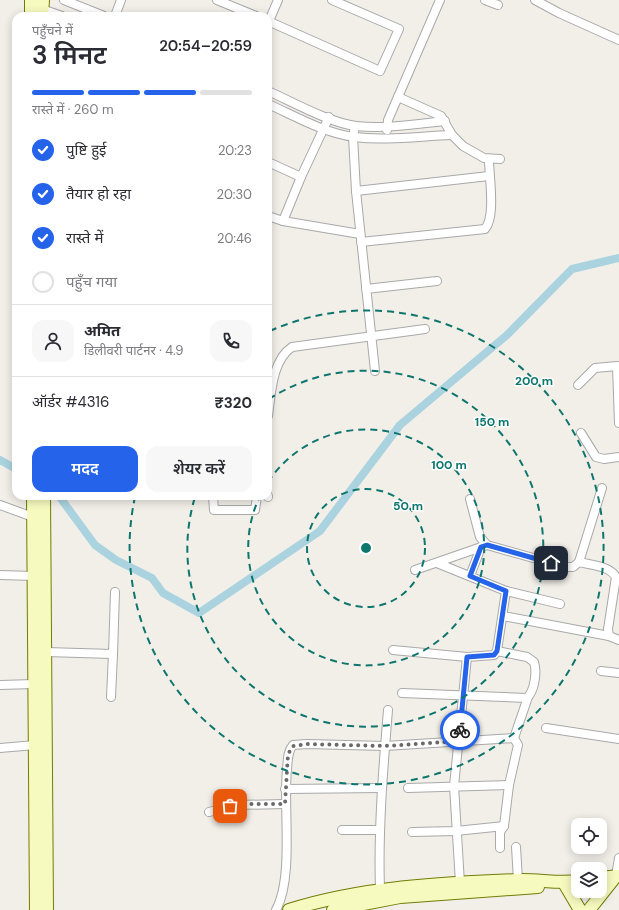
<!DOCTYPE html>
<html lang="hi">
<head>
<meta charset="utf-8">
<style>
	:root { --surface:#fff; --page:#f7f7f7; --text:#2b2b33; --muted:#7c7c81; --line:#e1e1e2; --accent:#2563eb }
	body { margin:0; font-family:"DM Sans","Noto Sans Devanagari",sans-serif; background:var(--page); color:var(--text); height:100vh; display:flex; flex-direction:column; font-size:15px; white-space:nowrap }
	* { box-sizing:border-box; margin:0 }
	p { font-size:13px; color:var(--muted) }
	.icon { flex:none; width:22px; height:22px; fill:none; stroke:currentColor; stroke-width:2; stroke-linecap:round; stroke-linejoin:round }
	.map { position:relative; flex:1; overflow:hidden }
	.drawer { position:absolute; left:12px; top:12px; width:260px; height:488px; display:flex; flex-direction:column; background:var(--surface); border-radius:12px; box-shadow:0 2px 10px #0003 }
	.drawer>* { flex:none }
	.fabs { position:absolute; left:571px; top:818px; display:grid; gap:8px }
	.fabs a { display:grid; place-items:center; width:36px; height:36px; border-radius:8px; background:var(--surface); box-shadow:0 2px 10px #0003; font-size:20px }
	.pin { position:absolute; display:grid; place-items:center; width:34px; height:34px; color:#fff; margin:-17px; border-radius:8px; box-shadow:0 2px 6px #0006 }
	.courier { position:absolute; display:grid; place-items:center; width:40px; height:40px; margin:-20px; border:3px solid #2563eb; border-radius:50%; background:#fff; color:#222; box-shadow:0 1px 5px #0007 }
	.summary em { font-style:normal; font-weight:600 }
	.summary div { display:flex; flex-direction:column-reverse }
	.summary { display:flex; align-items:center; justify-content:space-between; height:68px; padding:0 20px }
	h1 { font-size:26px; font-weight:600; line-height:30px }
	.bar { display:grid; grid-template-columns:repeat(4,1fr); gap:6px 4px; align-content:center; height:48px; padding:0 20px }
	.bar i { height:5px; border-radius:3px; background:var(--line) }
	.bar .active { background:var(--accent) }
	.bar p { grid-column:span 4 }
	.line { display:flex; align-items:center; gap:10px; padding:0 20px; border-top:1px solid var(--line) }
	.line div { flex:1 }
	.round { display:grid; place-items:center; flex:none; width:42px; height:42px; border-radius:12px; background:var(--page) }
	ol { padding:0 20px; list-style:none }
	li { display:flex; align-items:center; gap:12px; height:44px }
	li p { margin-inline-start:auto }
	li .icon { padding:4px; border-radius:50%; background:var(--accent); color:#fff; stroke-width:4 }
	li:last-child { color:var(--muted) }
	li i { width:22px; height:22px; border:2px solid var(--line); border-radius:50% }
	.button { display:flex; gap:8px; margin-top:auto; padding:8px 20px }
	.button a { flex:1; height:46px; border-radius:12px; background:var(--accent); color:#fff; font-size:16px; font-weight:600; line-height:46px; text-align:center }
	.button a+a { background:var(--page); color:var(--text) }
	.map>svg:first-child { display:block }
</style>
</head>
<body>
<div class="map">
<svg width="619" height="910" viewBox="0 0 619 910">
	<rect width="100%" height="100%" fill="#f2efe9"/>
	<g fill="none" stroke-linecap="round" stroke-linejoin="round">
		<g stroke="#aad3df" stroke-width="8">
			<path d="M0 460 16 469"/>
			<path d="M59 496 95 545 116 560 152 578 163 593 199 613 320 531 400 425 507 335 572 269 619 258"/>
		</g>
		<g stroke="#a9a9a9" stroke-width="10">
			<g id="street">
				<path d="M64 0 104 16"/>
				<path d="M217 0 256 16"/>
				<path d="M485 0 498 5"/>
				<path d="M535 0 559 13 619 40"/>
				<path d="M39 8 62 16"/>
				<path d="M115 16 121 0"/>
				<path d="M268 21 380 71 399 29 332 0"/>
				<path d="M269 21 278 0"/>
				<path d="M268 91C293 102 330 123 356 126 386 129 416 124 445 121"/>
				<path d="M398 97 441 116 452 135 463 146 484 158 500 159"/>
				<path d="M268 104C295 116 324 133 354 137 386 141 420 136 452 135"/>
				<path d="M355 126 353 137 356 191 375 371"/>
				<path d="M387 130 388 120 440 0"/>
				<path d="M268 162 301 177 329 117"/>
				<path d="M301 177 283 221 360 234"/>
				<path d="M356 191 489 176"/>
				<path d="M268 216 283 221"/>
				<path d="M361 242 485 229C496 216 489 177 489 159"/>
				<path d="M366 289 437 281"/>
				<path d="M578 385 595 368 617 366 619 423"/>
				<path d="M268 416C271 394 272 360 292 347L425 329"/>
				<path d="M581 433 596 457 604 459 619 457"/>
				<path d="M213 496 214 510H255L257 496"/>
				<path d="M268 497V496"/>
				<path d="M470 499 480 537 487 545 565 567H573L579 562 602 488"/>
				<path d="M0 505 33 517"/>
				<path d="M579 562C591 565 610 566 616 577L608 629 609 636 619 640"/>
				<path d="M437 563 506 591"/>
				<path d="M415 570 487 545"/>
				<path d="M0 575 34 576"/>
				<path d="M470 576 481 547"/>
				<path d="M503 616 609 636"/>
				<path d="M393 650 467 657"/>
				<path d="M46 652 113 654 115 592"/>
				<path d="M601 671 619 673"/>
				<path d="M0 685 34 684"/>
				<path d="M402 693 527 698C535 690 537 672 534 662L527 657 497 651"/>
				<path d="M111 697 113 654"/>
				<path d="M546 728 619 739"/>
				<path d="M0 748 35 745"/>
				<path d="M408 788 509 785"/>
				<path d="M285 789 382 788"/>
				<path d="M209 812 237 805 285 804"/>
				<path d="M342 830H380"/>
				<path d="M412 832 456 831 504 826"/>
				<path d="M516 847 518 880"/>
				<path d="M500 848V832L504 826 509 785 518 745 514 738 528 697"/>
				<path d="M616 876 619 858"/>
				<path d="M460 883 454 786 467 657 494 655 497 651 506 591 560 604"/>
				<path d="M380 890C378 830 383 770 388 710"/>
				<path d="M276 910C294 877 283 808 287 769 288 761 287 752 293 745L307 744 385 746 514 738"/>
			</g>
		</g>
		<g stroke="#707d05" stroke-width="14">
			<g id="secondary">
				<path d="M31 16V0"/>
				<path d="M42 16 43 0"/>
				<path d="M33 496 36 910"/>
				<path d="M44 496 47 910"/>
				<path d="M600 878 619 876"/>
				<path d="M564 883 580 910"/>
				<path d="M289 910C362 887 441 883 518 880 538 879 558 884 578 881"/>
				<path d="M333 910 400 897 538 887"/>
				<path d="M589 910 616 876"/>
			</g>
		</g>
		<use href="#street" stroke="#fff" stroke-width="8"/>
		<use href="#secondary" stroke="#f7fabf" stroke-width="12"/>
	</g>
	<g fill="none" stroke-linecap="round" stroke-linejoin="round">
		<path stroke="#6b6a68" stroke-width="4" stroke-dasharray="0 7.2" d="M230 806 244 804H285L288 754 293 746 307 744 385 746 459 741 460 730"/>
		<path stroke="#2563eb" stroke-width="5" d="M460 730 467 657 494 655 497 651 506 591 470 576 481 547 487 545 551 563"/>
	</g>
	<g fill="none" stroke="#0f766e" stroke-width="2" stroke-dasharray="7 5">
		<circle cx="366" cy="548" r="59"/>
		<path d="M268 482A118 118 0 1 1 260 496"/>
		<path d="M269 399A178 178 0 1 1 195 497"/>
		<path d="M270 331A237 237 0 1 1 135 497"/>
	</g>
	<circle cx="366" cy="548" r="6" fill="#0f766e" stroke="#fff" stroke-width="2"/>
	<g font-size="12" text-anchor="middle" font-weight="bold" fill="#0f766e" stroke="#fff" stroke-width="3" stroke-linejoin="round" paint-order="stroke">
		<text x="534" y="385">200 m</text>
		<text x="492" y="426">150 m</text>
		<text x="449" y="469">100 m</text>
		<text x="408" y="510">50 m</text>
	</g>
</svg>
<div class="fabs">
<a><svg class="icon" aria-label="locate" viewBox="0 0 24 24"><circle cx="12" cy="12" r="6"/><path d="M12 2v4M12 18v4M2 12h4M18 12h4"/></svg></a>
<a><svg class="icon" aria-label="layers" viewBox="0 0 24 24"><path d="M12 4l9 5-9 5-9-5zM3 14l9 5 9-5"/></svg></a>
</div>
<div class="pin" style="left:230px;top:806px;background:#ea580c"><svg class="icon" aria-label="bag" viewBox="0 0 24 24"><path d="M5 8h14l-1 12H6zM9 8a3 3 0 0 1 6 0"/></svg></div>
<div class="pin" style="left:551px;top:563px;background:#1f2937"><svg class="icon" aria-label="home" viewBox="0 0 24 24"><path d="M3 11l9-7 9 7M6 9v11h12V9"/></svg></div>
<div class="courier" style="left:460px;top:730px"><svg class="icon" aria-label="bike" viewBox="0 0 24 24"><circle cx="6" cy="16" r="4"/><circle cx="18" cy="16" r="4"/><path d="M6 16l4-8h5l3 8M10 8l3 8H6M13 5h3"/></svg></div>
<section class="drawer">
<div class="summary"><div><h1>3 मिनट</h1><p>पहुँचने में</p></div><em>20:54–20:59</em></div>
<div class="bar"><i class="active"></i><i class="active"></i><i class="active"></i><i></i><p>रास्ते में · 260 m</p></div>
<ol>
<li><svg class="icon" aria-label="check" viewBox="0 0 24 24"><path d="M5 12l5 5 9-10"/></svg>पुष्टि हुई<p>20:23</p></li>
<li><svg class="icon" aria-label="check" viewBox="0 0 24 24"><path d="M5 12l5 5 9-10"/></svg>तैयार हो रहा<p>20:30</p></li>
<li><svg class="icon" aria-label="check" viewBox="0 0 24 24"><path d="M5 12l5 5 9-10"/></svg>रास्ते में<p>20:46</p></li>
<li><i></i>पहुँच गया</li>
</ol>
<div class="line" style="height:72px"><a class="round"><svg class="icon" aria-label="person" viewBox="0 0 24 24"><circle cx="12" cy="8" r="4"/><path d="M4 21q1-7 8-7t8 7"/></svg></a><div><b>अमित</b><p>डिलीवरी पार्टनर · 4.9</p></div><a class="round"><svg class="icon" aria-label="phone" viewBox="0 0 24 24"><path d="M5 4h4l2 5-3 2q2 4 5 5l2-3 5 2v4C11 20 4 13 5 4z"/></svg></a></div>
<div class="line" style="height:52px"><div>ऑर्डर #4316</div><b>₹320</b></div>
<div class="button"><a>मदद</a><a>शेयर करें</a></div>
</section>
</div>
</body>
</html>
